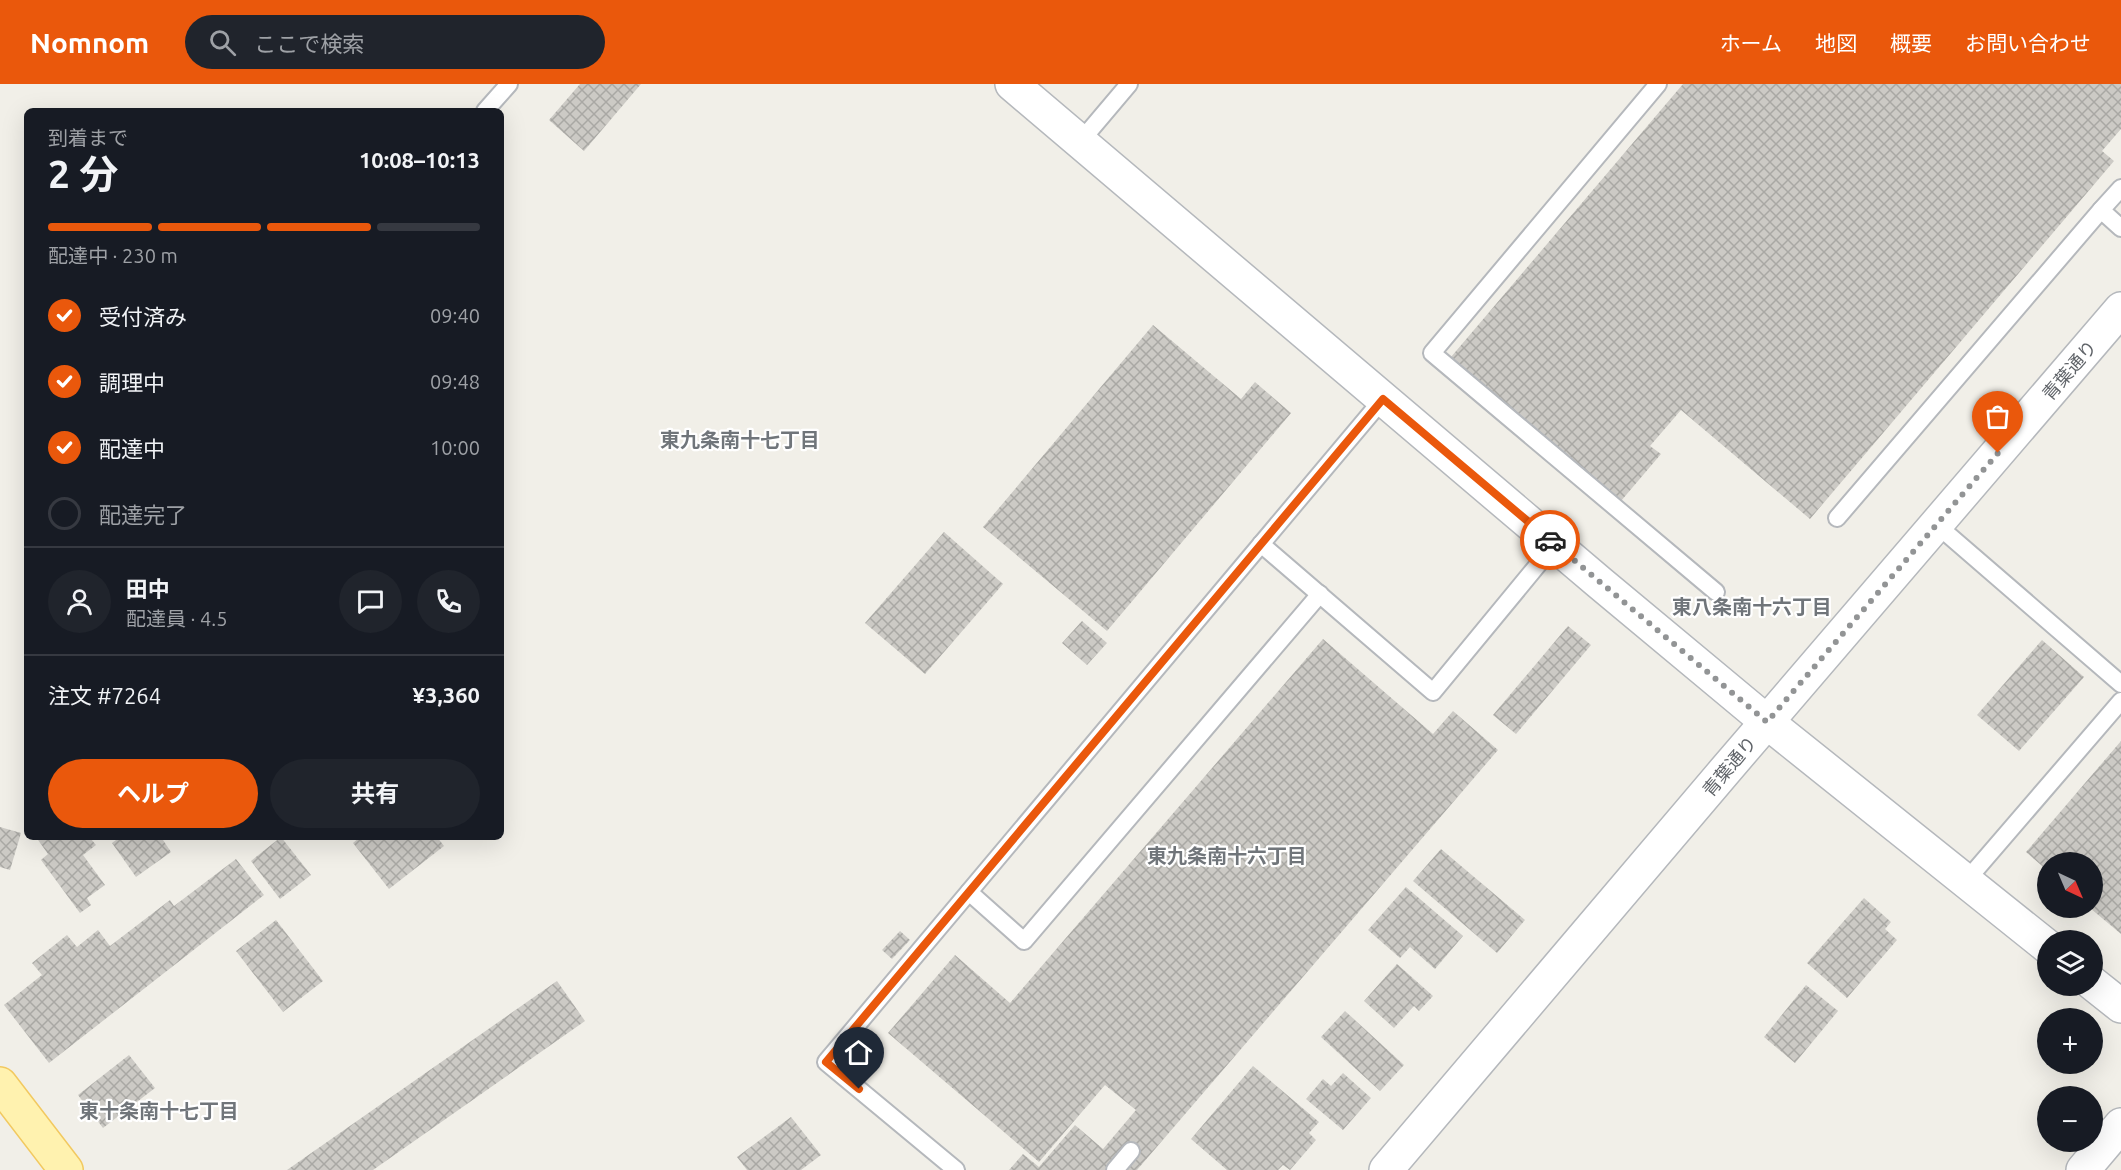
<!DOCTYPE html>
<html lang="ja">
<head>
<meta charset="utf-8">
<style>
	:root { --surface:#171b24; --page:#20242c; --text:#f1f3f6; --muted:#9ea1a6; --line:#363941; --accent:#ea580c }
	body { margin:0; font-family:Ubuntu,"Noto Sans JP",sans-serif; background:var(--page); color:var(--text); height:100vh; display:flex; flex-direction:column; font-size:22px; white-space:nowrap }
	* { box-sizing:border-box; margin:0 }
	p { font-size:20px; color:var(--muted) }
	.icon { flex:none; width:33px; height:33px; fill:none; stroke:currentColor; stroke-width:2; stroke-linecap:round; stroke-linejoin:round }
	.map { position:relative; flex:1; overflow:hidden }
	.details { position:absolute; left:24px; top:24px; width:480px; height:732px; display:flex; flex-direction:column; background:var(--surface); border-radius:9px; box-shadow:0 6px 24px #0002 }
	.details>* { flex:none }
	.needle { width:39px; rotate:136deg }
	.buttons { position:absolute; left:2037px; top:768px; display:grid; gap:12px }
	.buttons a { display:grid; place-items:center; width:66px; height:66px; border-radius:50%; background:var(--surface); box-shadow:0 6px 24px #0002; font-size:30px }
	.pin { position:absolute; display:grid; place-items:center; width:51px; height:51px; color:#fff; margin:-62px -26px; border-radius:50% 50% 50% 0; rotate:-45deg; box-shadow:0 0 6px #0007 }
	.pin .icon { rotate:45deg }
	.courier { position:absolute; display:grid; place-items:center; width:60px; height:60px; margin:-30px; border:4px solid #ea580c; border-radius:50%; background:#fff; color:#222; box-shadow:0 2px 8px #0007 }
	.head em { font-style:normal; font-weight:700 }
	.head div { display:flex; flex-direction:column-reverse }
	.head { display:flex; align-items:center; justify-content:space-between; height:102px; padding:0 24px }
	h1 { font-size:39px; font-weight:700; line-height:45px }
	.bar { display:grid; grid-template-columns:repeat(4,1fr); gap:9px 6px; align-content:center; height:72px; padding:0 24px }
	.bar i { height:8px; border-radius:4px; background:var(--line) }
	.bar .active { background:var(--accent) }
	.bar p { grid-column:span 4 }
	.line { display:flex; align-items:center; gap:15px; padding:0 24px; border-top:2px solid var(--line) }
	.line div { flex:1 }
	.round { display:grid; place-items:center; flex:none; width:63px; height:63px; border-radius:32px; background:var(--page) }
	ol { padding:0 24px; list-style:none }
	li { display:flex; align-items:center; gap:18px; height:66px }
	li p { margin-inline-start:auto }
	li .icon { padding:6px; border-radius:50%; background:var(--accent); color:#fff; stroke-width:4 }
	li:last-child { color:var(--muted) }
	li i { width:33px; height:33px; border:3px solid var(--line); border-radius:50% }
	.button { display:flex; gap:12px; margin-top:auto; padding:12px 24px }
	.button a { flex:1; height:69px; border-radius:36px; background:var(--accent); color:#fff; font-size:24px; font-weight:700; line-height:69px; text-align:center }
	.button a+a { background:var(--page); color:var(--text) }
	header { display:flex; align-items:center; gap:36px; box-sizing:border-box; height:84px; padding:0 30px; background:var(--accent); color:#fff }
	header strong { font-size:28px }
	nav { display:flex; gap:33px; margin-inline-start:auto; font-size:21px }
	.search { width:420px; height:54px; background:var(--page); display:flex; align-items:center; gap:15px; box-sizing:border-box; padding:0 21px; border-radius:33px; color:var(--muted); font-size:22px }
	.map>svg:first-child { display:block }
</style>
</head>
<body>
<header>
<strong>Nomnom</strong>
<div class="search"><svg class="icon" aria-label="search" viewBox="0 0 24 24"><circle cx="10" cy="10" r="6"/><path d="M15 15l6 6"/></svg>ここで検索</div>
<nav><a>ホーム</a><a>地図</a><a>概要</a><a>お問い合わせ</a></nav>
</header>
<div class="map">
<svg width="2121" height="1086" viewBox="0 0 2121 1086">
	<defs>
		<pattern id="building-cross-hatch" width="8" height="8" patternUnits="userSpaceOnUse" patternTransform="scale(1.5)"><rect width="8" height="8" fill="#cccac5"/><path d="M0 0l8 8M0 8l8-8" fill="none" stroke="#a9a8a4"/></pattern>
	</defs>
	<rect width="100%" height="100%" fill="#f1efe8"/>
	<g fill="url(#building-cross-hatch)">
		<path d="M580 0H641L584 67 549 36Z"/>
		<path d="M1683 0H2121V45L2102 67 2114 77 1810 435 1681 326 1650 362 1661 370 1621 417 1451 273Z"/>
		<path d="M1153 241 1241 315 1255 298 1291 329 1107 547 983 443Z"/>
		<path d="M944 448 1003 500 925 590 865 539Z"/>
		<path d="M1082 537 1107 559 1087 581 1062 559Z"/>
		<path d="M1568 542 1591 561 1516 650 1493 631Z"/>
		<path d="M1323 555 1433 650 1453 627 1498 666 1137 1086H1009L1023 1070 1039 1083 1075 1041 1103 1065 1136 1026 1105 1001 1039 1078 888 949 955 871 1010 919Z"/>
		<path d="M2042 556 2084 593 2019 667 1977 631Z"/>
		<path d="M2121 657V850L2090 824H2092V778H2048V787L2026 768Z"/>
		<path d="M0 743 21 749 10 786 0 783Z"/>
		<path d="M36 753H94L91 755 96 761 83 771 105 801 87 814 91 821 80 829 41 776 48 770Z"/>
		<path d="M120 753H161L171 768 136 793 112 759Z"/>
		<path d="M281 753 311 791 280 815 251 777Z"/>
		<path d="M360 753H437L444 762 389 805 353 759Z"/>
		<path d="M1441 765 1525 836 1497 869 1413 797Z"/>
		<path d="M236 775 264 811 49 979 4 921 42 891 32 879 67 851 77 863 98 846 110 862 170 816 174 822Z"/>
		<path d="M1406 803 1463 852 1435 885 1410 863 1400 874 1368 846Z"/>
		<path d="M1864 814 1891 838 1885 845 1897 856 1847 914 1807 879Z"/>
		<path d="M276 836 323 897 283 928 236 867Z"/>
		<path d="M900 847 910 856 892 875 882 866Z"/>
		<path d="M1397 880 1433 912 1419 927 1414 922 1394 944 1364 917Z"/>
		<path d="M557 897 585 937 373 1086H287Z"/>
		<path d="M1806 901 1838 927 1795 979 1764 953Z"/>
		<path d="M1345 927 1404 981 1380 1007 1321 953Z"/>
		<path d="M129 971 155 1004 103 1044 78 1011Z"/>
		<path d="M1253 982 1319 1038 1309 1049 1316 1056 1290 1086 1283 1081 1278 1086H1227L1191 1055Z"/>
		<path d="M1343 989 1371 1014 1343 1046 1306 1015 1323 995 1331 1002Z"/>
		<path d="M791 1033 821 1071 801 1086H747L737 1073Z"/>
	</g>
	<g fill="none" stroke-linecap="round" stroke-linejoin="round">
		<g stroke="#b5b8bc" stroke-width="20">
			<g id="service">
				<path d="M1658 0 1432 269 1716 508"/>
				<path d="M485 27 509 0"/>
				<path d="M1080 58 1129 0"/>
				<path d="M2121 104 2101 126 2121 144"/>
				<path d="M1837 434 2101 126"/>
				<path d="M1937 441 2121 600"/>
				<path d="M1261 460 1433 608 1555 460"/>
				<path d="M1966 797 2121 617"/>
				<path d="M969 808 1024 857 1320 510"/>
				<path d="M956 1086 826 978 1383 315"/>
				<path d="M1115 1086 1131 1067"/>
			</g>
		</g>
		<g stroke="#b5b8bc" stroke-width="36">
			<path id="minor" d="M2083 1086 2121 1041"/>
		</g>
		<g stroke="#b5b8bc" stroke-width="36">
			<g id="tertiary">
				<path d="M1012 0 1600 499 1767 638 2048 863"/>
				<path d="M2092 899 2121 922"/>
				<path d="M1386 1086 1723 689 2121 225"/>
			</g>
		</g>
		<g stroke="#f2c960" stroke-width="36">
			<path id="primary" d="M0 1000 66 1086"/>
		</g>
		<use href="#service" stroke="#fff" stroke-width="16"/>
		<use href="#minor" stroke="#fff" stroke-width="33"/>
		<use href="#tertiary" stroke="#fff" stroke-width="33"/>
		<use href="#primary" stroke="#fff2af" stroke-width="33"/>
	</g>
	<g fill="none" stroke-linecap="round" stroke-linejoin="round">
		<path stroke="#929495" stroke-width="6" stroke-dasharray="0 10.8" d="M1550 456 1767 638 1998 369"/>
		<path stroke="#ea580c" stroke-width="8" d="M859 1005 826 978 1383 315 1550 456"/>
	</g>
	<g text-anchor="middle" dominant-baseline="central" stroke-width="4.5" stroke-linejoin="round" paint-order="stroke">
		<g font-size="18" fill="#5f6368" stroke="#fff">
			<text transform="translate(2069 286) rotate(-49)">青葉通り</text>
			<text transform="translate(1729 682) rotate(-50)">青葉通り</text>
		</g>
		<g font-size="20" font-weight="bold" fill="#70757a" stroke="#fff">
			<text x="740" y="355">東九条南十七丁目</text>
			<text x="1752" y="522">東八条南十六丁目</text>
			<text x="1227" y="771">東九条南十六丁目</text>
			<text x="159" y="1026">東十条南十七丁目</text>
		</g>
	</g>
</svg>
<div class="buttons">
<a><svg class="needle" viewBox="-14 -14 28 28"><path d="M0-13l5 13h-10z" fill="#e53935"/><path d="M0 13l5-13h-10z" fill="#9ea1a6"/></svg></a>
<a><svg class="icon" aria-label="layers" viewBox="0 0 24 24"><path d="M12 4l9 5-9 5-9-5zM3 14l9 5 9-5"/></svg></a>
<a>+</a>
<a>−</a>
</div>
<div class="pin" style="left:1998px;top:369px;background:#ea580c"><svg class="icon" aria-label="bag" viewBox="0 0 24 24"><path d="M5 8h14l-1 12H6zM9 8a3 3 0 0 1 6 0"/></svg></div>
<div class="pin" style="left:859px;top:1005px;background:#1f2937"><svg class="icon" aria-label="home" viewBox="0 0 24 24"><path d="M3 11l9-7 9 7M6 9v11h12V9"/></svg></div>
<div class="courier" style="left:1550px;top:456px"><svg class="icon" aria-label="car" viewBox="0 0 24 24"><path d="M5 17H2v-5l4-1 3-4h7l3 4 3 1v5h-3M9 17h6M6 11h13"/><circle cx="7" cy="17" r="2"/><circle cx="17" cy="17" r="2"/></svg></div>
<section class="details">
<div class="head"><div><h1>2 分</h1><p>到着まで</p></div><em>10:08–10:13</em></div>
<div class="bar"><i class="active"></i><i class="active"></i><i class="active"></i><i></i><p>配達中 · 230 m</p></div>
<ol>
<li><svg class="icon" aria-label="check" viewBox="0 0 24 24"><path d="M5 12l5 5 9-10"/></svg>受付済み<p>09:40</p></li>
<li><svg class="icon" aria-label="check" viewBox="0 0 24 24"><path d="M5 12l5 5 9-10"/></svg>調理中<p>09:48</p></li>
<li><svg class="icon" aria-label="check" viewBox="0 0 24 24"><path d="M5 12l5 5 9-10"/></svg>配達中<p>10:00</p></li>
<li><i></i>配達完了</li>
</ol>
<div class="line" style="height:108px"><a class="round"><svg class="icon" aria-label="person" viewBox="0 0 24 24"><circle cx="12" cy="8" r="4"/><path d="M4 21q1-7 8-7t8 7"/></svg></a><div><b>田中</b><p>配達員 · 4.5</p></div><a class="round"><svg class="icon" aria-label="chat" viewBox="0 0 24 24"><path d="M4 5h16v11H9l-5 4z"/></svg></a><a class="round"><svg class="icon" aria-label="phone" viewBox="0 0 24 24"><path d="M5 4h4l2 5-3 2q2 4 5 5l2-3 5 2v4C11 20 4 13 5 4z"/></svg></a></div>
<div class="line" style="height:78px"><div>注文 #7264</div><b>¥3,360</b></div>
<div class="button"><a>ヘルプ</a><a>共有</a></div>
</section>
</div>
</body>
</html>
